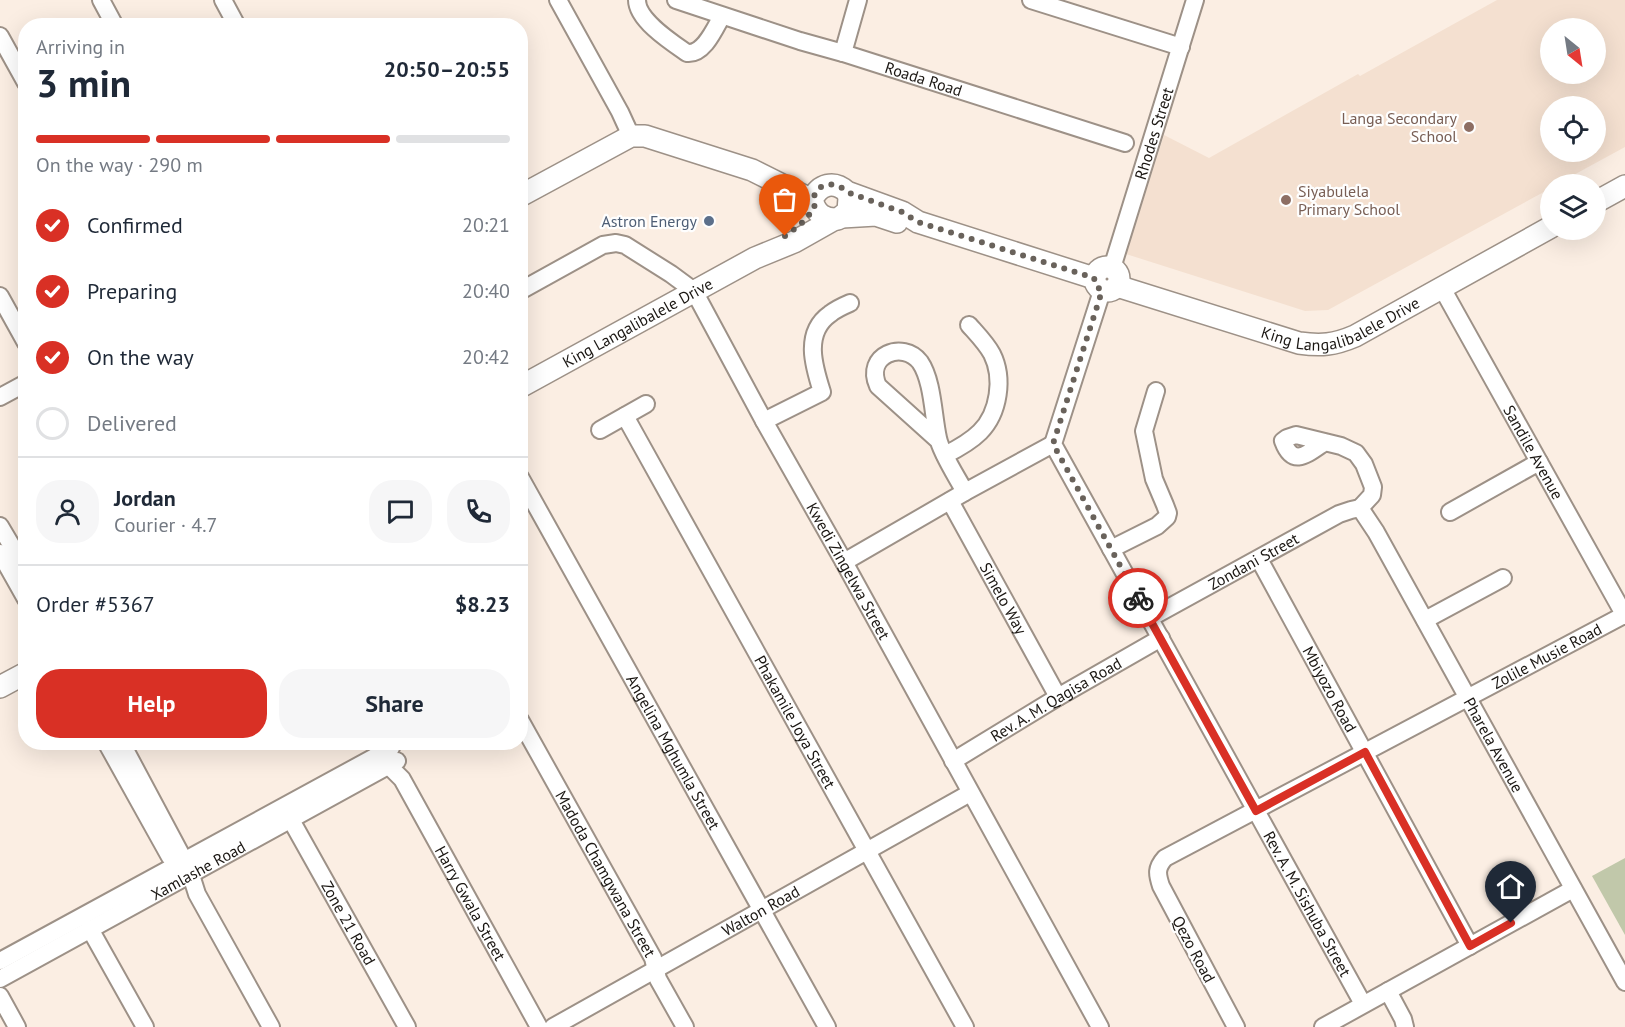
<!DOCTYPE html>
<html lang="en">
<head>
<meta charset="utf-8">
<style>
	:root { --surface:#fff; --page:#f6f6f7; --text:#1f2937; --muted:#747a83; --line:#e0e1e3; --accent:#d93025 }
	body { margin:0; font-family:"PT Sans",sans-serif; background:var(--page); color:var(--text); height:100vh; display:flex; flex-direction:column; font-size:22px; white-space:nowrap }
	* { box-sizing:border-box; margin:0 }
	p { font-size:20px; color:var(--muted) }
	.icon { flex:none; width:33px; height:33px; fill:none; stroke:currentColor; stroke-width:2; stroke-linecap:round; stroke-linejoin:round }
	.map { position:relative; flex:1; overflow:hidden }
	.sheet { position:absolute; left:18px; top:18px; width:510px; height:732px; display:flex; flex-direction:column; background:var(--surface); border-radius:24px; box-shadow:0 6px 24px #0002 }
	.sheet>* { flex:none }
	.needle { width:39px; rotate:150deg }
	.tools { position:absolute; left:1540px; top:18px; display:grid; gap:12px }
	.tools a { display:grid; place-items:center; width:66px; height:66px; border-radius:50%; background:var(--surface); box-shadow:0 6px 24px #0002; font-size:30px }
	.pin { position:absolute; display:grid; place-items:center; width:51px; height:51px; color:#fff; margin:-62px -26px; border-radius:50% 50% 50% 0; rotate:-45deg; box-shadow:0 0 6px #0007 }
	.pin .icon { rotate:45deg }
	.courier { position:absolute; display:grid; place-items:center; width:60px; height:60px; margin:-30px; border:4px solid #d93025; border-radius:50%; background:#fff; color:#222; box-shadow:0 2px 8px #0007 }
	.headline em { font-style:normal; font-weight:700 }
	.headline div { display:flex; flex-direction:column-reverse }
	.headline { display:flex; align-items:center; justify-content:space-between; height:102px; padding:0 18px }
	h1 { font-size:39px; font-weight:700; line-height:45px }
	.bar { display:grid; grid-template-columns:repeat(4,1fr); gap:9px 6px; align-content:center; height:72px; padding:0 18px }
	.bar i { height:8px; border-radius:4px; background:var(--line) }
	.bar .on { background:var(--accent) }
	.bar p { grid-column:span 4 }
	.line { display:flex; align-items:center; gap:15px; padding:0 18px; border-top:2px solid var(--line) }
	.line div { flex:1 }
	.round { display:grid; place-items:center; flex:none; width:63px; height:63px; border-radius:24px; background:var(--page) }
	ol { padding:0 18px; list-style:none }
	li { display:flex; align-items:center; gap:18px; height:66px }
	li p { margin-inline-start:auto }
	li .icon { padding:6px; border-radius:50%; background:var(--accent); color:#fff; stroke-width:4 }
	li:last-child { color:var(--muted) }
	li i { width:33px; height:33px; border:3px solid var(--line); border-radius:50% }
	.button { display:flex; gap:12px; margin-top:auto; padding:12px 18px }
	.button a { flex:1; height:69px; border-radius:24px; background:var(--accent); color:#fff; font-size:24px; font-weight:700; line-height:69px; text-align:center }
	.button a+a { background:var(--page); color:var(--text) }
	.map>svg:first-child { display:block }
</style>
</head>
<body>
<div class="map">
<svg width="1625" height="1027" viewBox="0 0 1625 1027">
	<rect width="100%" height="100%" fill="#fbeee3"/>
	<path fill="#f4e0d0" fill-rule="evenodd" d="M1497 0H1625V147L1557 184H1551V188L1328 310 1305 311 1126 254 1164 135 1209 158 1358 74 1360 76ZM1596 28V74H1551V28ZM1596 106V152H1551V106Z"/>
	<path fill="#c1c8aa" d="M1625 858V935L1592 876Z"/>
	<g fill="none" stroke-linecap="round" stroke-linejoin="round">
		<g stroke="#9d9187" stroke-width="20">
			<g id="minor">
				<path d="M101 0 115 26"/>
				<path d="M223 0 237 26"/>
				<path d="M558 0 620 112 631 136"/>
				<path d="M637 0C637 20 671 42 687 53 704 55 715 28 722 16"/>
				<path id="s1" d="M676 0 800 41 843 53 1125 143"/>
				<path d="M1031 0 1181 47"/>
				<path d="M0 36 26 83"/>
				<path d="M843 53 858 0"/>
				<path id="s2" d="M1112 268 1195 0"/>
				<path id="s3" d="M1442 288 1625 616"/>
				<path id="s4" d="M520 291 603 245 616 243 625 245 671 274 694 291 764 421 844 562 1100 1027"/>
				<path id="s5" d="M1102 291 1053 444 1363 1004"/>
				<path d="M0 296 26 343"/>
				<path d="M0 397 26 383"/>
				<path id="s6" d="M625 416 965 1027"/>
				<path d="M764 421 822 392C814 367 803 333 830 314 836 309 843 306 850 303"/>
				<path d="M600 430 646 404"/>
				<path d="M938 440 878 386C864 355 903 340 920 362 933 381 933 416 938 438 941 453 957 477 965 492"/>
				<path d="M1325 442C1307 454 1293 468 1283 441L1287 438 1296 435 1341 446 1356 453 1364 464 1373 487 1372 495 1360 508"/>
				<path d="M945 455C957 449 970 442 980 432 999 413 1004 378 992 354 986 343 977 334 969 325"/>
				<path id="s7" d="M520 477 827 1027"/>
				<path id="s8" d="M950 501 1058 697"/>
				<path id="s9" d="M1360 508 1376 532 1625 982"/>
				<path d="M1450 512 1539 462"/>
				<path d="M0 526 26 570"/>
				<path d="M1111 549 1157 526 1167 517 1168 513 1165 505 1154 479 1144 431 1156 391"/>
				<path d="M0 553 26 599"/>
				<path id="s10" d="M1259 559 1470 946"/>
				<path d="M844 562 965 492 1053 444"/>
				<path id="s11" d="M1150 618 1339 514 1351 510 1360 508"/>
				<path d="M1425 620 1503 578"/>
				<path id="s12" d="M520 720 653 958 658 979 685 1027"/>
				<path d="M106 742 170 857"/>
				<path d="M121 742 185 862 191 875 197 894 271 1027"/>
				<path id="s13" d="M375 742 388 765 402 779 539 1027"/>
				<path id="s14" d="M953 761 1058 697 1161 638"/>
				<path id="s15" d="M291 820 407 1027"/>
				<path d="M90 929 145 1027"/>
				<path d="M0 961 391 748"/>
				<path id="s16" d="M0 979 397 761"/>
				<path d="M1388 991 1403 1019 1405 1027"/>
				<path d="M0 996 17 1027"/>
				<path id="s17" d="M553 1027 970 793"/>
				<path id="s18" d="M1236 1027 1161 886C1157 874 1156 868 1165 858L1624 615"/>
				<path d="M1323 1027 1573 889"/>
			</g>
		</g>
		<g stroke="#9d9187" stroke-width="24">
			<g id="tertiary">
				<path d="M847 192 849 198 848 211 838 219C823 220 816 213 812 200 819 184 834 180 847 192L902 212 918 222 1094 278"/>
				<path d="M520 196 631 136H645L752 170 812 200"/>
				<path d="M1596 202 1625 186"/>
				<path d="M842 217 876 215 897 222"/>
				<circle cx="1107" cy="279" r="12"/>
				<path id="s19" d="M1117 286 1299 343C1321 346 1334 345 1355 336L1551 227"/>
				<path id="s20" d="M520 387 755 258 794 242 833 220"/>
				<path d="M0 687 26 673"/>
			</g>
		</g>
		<use href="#minor" stroke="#fff" stroke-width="16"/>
		<use href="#tertiary" stroke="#fff" stroke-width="21"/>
	</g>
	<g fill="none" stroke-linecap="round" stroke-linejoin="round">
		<path stroke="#69625b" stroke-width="6" stroke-dasharray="0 10.8" d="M785 236 800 225 815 208C808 186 832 177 847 192L902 212 918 222 1094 278 1096 286 1102 291 1053 444 1138 598"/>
		<path stroke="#d93025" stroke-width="8" d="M1138 598 1256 811 1365 752 1470 946 1511 923"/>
	</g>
	<g fill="#8d6e63" stroke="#fefefe" stroke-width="2">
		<circle cx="1469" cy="127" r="6"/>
		<circle cx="1286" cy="200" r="6"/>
	</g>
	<circle fill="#5c6f8a" stroke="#fefefe" stroke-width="2" cx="709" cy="221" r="6"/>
	<g text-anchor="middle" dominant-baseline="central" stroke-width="4.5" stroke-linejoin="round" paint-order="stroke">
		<g font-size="16" fill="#1a1612" stroke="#fefefe">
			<text stroke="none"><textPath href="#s1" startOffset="260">Roada Road</textPath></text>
			<text stroke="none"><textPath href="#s2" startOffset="141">Rhodes Street</textPath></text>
			<text stroke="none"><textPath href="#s19" startOffset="236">King Langalibalele Drive</textPath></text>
			<text stroke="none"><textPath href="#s20" startOffset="134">King Langalibalele Drive</textPath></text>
			<text stroke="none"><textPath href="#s3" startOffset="188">Sandile Avenue</textPath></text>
			<text stroke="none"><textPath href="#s11" startOffset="118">Zondani Street</textPath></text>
			<text stroke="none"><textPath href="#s4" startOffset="520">Kwedi Zingelwa Street</textPath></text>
			<text stroke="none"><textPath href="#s8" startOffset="111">Simelo Way</textPath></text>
			<text stroke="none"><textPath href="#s18" startOffset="622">Zolile Musie Road</textPath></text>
			<text stroke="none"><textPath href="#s10" startOffset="148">Mbiyozo Road</textPath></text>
			<text stroke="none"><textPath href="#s14" startOffset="120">Rev. A. M. Qagisa Road</textPath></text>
			<text stroke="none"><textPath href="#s6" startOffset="350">Phakamile Joya Street</textPath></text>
			<text stroke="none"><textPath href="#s9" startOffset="272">Pharela Avenue</textPath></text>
			<text stroke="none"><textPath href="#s7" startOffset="315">Angelina Mghumla Street</textPath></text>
			<text stroke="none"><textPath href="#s16" startOffset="226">Xamlashe Road</textPath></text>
			<text stroke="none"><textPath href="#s12" startOffset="176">Madoda Chamgwana Street</textPath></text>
			<text stroke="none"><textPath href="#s13" startOffset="188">Harry Gwala Street</textPath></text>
			<text stroke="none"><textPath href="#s5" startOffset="686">Rev. A. M. Sishuba Street</textPath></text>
			<text stroke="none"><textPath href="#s17" startOffset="238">Walton Road</textPath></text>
			<text stroke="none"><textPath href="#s15" startOffset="118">Zone 21 Road</textPath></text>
			<text transform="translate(1194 949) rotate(62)">Qezo Road</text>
		</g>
		<g font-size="16" fill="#785e54" stroke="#fefefe" text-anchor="end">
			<text x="1457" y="118">Langa Secondary<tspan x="1457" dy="18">School</tspan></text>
			<text x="1298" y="191" text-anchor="start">Siyabulela<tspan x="1298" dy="18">Primary School</tspan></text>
		</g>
		<g font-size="16" fill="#4e5e75" stroke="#fefefe" text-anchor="end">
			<text x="697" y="221">Astron Energy</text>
		</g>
	</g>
</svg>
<div class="tools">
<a><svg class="needle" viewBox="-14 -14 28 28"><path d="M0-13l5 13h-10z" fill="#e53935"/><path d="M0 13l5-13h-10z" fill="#747a83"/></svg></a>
<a><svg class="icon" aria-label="locate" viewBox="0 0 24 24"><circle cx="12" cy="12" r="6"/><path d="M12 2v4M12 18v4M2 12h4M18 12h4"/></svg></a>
<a><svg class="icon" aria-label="layers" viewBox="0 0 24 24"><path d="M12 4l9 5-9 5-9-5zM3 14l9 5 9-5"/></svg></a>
</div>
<div class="pin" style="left:785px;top:236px;background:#ea580c"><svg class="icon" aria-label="bag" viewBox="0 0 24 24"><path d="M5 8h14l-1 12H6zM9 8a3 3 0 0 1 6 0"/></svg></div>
<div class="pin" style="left:1511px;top:923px;background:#1f2937"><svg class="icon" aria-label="home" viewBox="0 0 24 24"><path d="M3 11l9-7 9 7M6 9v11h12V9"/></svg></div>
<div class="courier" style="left:1138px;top:598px"><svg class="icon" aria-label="bike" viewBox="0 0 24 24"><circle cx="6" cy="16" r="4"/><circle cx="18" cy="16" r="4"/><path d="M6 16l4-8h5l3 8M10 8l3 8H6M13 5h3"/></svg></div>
<section class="sheet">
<div class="headline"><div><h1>3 min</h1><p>Arriving in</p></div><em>20:50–20:55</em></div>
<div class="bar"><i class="on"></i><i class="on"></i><i class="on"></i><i></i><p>On the way · 290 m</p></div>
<ol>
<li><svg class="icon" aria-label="check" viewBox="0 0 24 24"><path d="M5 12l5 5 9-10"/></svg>Confirmed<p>20:21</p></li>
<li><svg class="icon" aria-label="check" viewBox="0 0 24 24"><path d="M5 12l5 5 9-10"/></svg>Preparing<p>20:40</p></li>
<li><svg class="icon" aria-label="check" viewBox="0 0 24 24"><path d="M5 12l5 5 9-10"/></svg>On the way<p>20:42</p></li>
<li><i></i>Delivered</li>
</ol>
<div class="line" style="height:108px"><a class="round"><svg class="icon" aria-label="person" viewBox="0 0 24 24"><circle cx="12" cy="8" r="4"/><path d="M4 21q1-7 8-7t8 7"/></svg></a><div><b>Jordan</b><p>Courier · 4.7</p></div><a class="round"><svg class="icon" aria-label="chat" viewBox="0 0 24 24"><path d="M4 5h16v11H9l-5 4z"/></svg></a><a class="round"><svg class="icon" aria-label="phone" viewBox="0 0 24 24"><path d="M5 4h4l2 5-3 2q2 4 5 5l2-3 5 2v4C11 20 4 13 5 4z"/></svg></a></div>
<div class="line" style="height:78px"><div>Order #5367</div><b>$8.23</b></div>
<div class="button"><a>Help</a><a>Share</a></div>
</section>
</div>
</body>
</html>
